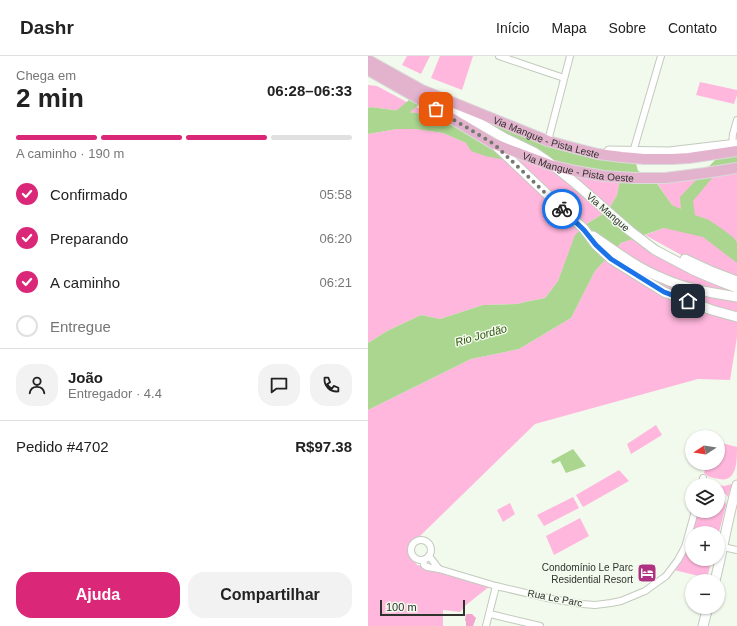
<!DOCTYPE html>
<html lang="pt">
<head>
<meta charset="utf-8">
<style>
	:root { --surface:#fff; --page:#f2f2f2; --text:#222; --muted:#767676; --line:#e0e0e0; --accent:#db2777 }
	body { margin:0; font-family:Helvetica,sans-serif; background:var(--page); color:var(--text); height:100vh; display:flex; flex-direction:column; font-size:15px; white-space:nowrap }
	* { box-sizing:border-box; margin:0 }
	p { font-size:13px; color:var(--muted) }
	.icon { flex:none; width:22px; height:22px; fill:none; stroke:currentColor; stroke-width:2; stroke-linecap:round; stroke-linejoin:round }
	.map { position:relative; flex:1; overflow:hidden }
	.drawer { display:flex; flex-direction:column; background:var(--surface); width:368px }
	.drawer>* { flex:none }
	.needle { width:26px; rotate:258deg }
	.tools { position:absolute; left:317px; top:374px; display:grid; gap:8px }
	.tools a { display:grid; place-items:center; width:40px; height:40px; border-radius:50%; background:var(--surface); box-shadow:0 1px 3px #0004; font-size:20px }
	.scale { position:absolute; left:12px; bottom:10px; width:85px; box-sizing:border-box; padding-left:4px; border:2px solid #2f322d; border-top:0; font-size:11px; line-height:14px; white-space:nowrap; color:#2f322d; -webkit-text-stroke:3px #f2faed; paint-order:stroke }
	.pin { position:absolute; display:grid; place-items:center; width:34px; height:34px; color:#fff; margin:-17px; border-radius:8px; box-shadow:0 2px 6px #0006 }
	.courier { position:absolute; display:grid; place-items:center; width:40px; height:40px; margin:-20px; border:3px solid #1a73e8; border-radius:50%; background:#fff; color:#222; box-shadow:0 1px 5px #0007 }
	.summary em { font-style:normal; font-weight:600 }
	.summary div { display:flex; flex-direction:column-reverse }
	.summary { display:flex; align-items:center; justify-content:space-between; height:68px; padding:0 16px }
	h1 { font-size:26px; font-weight:600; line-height:30px }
	.bar { display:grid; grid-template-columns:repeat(4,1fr); gap:6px 4px; align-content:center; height:48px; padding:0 16px }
	.bar i { height:5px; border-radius:3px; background:var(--line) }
	.bar .current { background:var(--accent) }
	.bar p { grid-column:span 4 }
	.line { display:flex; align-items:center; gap:10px; padding:0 16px; border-top:1px solid var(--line) }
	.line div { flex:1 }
	.round { display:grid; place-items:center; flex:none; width:42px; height:42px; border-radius:16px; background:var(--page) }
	ol { padding:0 16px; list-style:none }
	li { display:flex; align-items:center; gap:12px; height:44px }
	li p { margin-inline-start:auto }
	li .icon { padding:4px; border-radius:50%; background:var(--accent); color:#fff; stroke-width:4 }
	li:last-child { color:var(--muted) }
	li i { width:22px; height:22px; border:2px solid var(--line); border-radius:50% }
	.primary-button { display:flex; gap:8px; margin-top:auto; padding:8px 16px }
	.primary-button a { flex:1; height:46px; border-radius:16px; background:var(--accent); color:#fff; font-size:16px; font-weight:600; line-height:46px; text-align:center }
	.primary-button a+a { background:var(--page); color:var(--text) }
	header { display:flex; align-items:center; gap:24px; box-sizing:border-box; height:56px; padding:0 20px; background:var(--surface); border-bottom:1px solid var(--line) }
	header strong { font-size:19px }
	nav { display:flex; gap:22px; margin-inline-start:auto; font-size:14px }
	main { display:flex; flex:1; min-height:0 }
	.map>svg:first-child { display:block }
</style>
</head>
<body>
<header>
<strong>Dashr</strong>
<nav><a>Início</a><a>Mapa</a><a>Sobre</a><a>Contato</a></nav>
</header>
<main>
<section class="drawer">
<div class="summary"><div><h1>2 min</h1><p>Chega em</p></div><em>06:28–06:33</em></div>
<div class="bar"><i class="current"></i><i class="current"></i><i class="current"></i><i></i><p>A caminho · 190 m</p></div>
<ol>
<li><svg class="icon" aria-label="check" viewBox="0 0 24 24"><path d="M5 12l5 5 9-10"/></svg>Confirmado<p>05:58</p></li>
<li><svg class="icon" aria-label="check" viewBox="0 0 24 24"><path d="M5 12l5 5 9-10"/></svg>Preparando<p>06:20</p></li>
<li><svg class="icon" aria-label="check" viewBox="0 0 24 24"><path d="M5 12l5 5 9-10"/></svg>A caminho<p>06:21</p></li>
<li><i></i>Entregue</li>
</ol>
<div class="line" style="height:72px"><a class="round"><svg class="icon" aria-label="person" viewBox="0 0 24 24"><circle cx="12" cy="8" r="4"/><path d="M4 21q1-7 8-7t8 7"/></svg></a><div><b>João</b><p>Entregador · 4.4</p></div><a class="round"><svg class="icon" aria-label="chat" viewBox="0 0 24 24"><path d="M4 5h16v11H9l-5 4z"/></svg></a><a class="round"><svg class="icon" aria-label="phone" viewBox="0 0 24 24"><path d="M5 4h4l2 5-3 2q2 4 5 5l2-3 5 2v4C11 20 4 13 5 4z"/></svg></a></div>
<div class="line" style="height:52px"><div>Pedido #4702</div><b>R$97.38</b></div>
<div class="primary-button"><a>Ajuda</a><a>Compartilhar</a></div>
</section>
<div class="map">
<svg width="369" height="570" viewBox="0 0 369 570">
	<rect width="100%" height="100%" fill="#f2faed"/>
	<g fill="#ffb7dd">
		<path d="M39 0H62L53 18 34 9Z"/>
		<path d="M72 0H105L94 34 63 22Z"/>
		<path d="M332 26 369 34V39L366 48 328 39Z"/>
		<path d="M0 29 9 30 63 59 3 51 0 52Z"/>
		<path d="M29 73H47L75 77 98 87 160 99 186 97 205 99 241 107 249 113 252 124 249 139 241 153 233 159 220 167 204 189 190 225 177 242 157 246 149 248 115 249 72 263 53 259 19 275 0 287V78Z"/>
		<path d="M369 117V223L335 211 277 179 312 166 304 149 289 127Z"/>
		<path d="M264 183 280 194 365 236 369 243V281L362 324 330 323 167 368 52 480 45 484 40 489 41 498 49 509 59 511 122 530 98 549 92 556 75 554V570H0V354L103 303 151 293 203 262 227 215 253 187Z"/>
		<path d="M288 369 294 379 263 398 259 388Z"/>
		<path d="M350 386 369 391C369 405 369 427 351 423 346 422 339 421 336 417L339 407H350Z"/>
		<path d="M251 414 261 425 215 451 208 439Z"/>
		<path d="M336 426H338L356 430 364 428 360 441 355 435 350 434V429H336Z"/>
		<path d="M350 440H354L357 445 358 449 350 480V477H324V503H344L339 522 306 514 317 498 320 490 329 455H350Z"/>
		<path d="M205 441 211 452 176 470 169 459Z"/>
		<path d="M142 447 147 458 135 466 129 454Z"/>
		<path d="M212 462 221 480 186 499 178 480Z"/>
	</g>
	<path fill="#f3a6d0" d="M98 558H104L108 562 105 570H98V566L97 564Z"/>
	<g fill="#abd690">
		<path d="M3 51 63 59 100 73 90 66H119L150 77 256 106 288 126 304 149 313 153 312 141 348 103 369 100V107L355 109 325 145 327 159 341 164 357 175 366 182 369 187V207L335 181 296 172 253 187 227 215 203 262 151 293 103 303 0 354V287L19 275 53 259 72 263 115 249 149 248 157 246 177 242 190 225 207 179 220 167 233 159 241 153 249 139 252 124 249 113 241 107 205 99 186 97 160 99 148 103H132L117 100 103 95 98 87 75 77 47 73H29L0 78V52Z"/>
		<path d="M205 393 218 410 198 417 192 405 185 408 183 405Z"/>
	</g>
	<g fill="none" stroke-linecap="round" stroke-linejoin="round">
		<g stroke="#abd690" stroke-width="10">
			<path d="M0 72 25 64 51 42"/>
			<path d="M167 94 172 96 236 110H252L263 108 267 123"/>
		</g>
		<g stroke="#c2cabd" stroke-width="8">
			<g id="minor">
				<path d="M131 0 196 22"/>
				<path d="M180 85 202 0"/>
				<path d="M364 88 365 78 369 64"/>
				<path d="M265 96 293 0"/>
				<path d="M333 429 335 422"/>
				<circle cx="53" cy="494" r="10"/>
				<path d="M355 491 369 494"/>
				<path d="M61 500 71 513"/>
				<path d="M55 504 56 509 59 511 71 513 128 530 184 543 214 548 227 549 243 547 253 545 277 535 298 520 310 504 317 491 327 455"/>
				<path d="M122 558 172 570"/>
				<path d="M118 570 128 530"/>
			</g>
		</g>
		<g stroke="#c2cabd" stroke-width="11">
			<g id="secondary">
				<path d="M78 48 135 81 166 96 178 104 207 127 262 175 287 194 325 214 346 223 369 232"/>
				<path d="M127 89 216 173 228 189 243 203 296 236 344 254 369 261"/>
				<path d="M241 95 301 96 369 88"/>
				<path d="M225 180C247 195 269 212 294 222 318 233 344 237 369 241"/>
				<path d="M317 203 345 216 369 225"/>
				<path d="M347 525C355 493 360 461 369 429"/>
				<path d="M335 570 340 551"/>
			</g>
		</g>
		<g stroke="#dadad9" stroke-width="12">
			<g id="primary">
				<path id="s1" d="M0 4 54 34 180 85 210 93 230 98 254 101 276 103H304L321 102 369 95"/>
				<path id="s2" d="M0 14 58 47 126 88 182 109 207 115 236 120 266 122H297L337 117 369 112"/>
			</g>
		</g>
		<use href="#minor" stroke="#fff" stroke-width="6"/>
		<use href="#secondary" stroke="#fff" stroke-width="9"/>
		<use href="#primary" stroke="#e3b3ce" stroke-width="10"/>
	</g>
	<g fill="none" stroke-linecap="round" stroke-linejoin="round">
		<path stroke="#737870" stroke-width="4" stroke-dasharray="0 7.2" d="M68 53 126 88 194 153"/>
		<path stroke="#1a73e8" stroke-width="5" d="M194 153 216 174 228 189 243 203 296 236 320 245"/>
	</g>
	<defs>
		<g id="hotel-square" transform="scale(1)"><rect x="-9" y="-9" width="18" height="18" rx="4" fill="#af3181" stroke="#f2faed"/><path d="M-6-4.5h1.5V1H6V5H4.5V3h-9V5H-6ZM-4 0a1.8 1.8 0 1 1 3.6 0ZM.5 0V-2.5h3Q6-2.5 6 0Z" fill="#fff"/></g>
	</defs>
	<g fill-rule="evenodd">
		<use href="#hotel-square" x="279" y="517"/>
	</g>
	<g text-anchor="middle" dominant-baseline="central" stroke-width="3" stroke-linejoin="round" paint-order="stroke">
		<g font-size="10" fill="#2f322d" stroke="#f2faed">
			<text stroke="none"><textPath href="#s1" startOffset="195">Via Mangue - Pista Leste</textPath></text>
			<text stroke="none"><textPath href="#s2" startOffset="234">Via Mangue - Pista Oeste</textPath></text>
			<text transform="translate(240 156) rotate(41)">Via Mangue</text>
			<text transform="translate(187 542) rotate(11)">Rua Le Parc</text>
		</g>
		<g font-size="10" fill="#2f322d" stroke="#f2faed" text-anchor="end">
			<text x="265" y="511">Condomínio Le Parc<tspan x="265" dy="12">Residential Resort</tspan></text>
		</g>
		<g font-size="11" font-style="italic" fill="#2e530a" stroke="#f2faed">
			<text transform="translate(113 279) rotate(-16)">Rio Jordão</text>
		</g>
	</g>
</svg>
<div class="tools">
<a><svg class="needle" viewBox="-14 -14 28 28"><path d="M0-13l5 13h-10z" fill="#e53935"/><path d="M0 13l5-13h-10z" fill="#767676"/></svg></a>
<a><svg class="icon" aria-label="layers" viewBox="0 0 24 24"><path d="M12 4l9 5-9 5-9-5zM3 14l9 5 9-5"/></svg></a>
<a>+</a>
<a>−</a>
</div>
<div class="scale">100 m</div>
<div class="pin" style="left:68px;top:53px;background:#ea580c"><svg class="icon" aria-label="bag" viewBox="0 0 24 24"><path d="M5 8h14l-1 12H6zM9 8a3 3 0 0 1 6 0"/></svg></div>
<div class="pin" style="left:320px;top:245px;background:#1f2937"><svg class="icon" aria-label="home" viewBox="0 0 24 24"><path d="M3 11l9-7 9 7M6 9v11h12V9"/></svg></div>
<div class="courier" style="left:194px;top:153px"><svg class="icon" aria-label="bike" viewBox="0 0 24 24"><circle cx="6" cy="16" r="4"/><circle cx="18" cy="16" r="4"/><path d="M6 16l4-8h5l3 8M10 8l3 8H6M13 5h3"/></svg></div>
</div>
</main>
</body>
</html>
